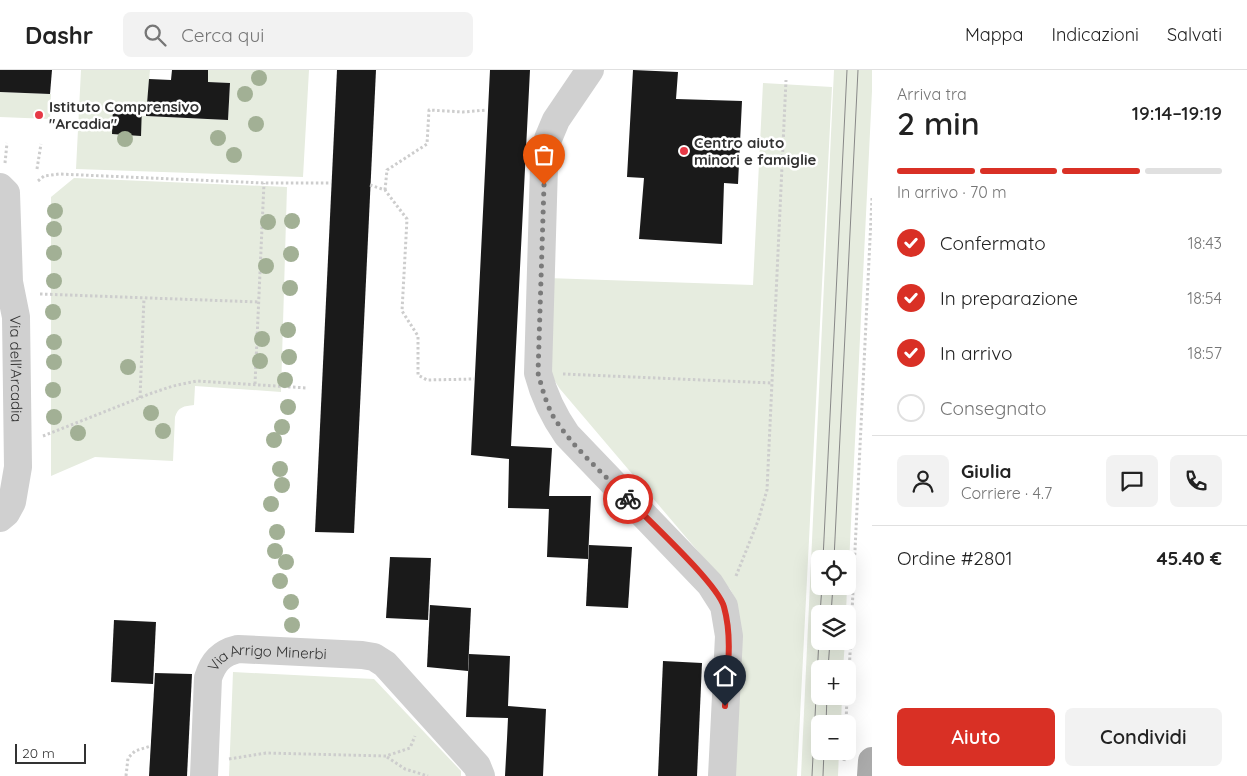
<!DOCTYPE html>
<html lang="it">
<head>
<meta charset="utf-8">
<style>
	:root { --surface:#fff; --page:#f2f2f2; --text:#222; --muted:#767676; --line:#e0e0e0; --accent:#d93025 }
	body { margin:0; font-family:Quicksand,sans-serif; background:var(--page); color:var(--text); height:100vh; display:flex; flex-direction:column; font-size:19px; white-space:nowrap }
	* { box-sizing:border-box; margin:0 }
	p { font-size:16px; color:var(--muted) }
	.icon { flex:none; width:28px; height:28px; fill:none; stroke:currentColor; stroke-width:2; stroke-linecap:round; stroke-linejoin:round }
	.map { position:relative; flex:1; overflow:hidden }
	.panel { display:flex; flex-direction:column; background:var(--surface); width:375px }
	.panel>* { flex:none }
	.fabs { position:absolute; left:811px; top:480px; display:grid; gap:10px }
	.fabs a { display:grid; place-items:center; width:45px; height:45px; border-radius:8px; background:var(--surface); box-shadow:0 5px 20px #0002; font-size:25px }
	.scale { position:absolute; left:15px; bottom:12px; width:71px; box-sizing:border-box; padding-left:5px; border:2px solid #333; border-top:0; font-size:14px; line-height:18px; white-space:nowrap; color:#333; -webkit-text-stroke:4px #fff; paint-order:stroke }
	.pin { position:absolute; display:grid; place-items:center; width:42px; height:42px; color:#fff; margin:-51px -21px; border-radius:50% 50% 50% 0; rotate:-45deg; box-shadow:0 0 5px #0007 }
	.pin .icon { rotate:45deg }
	.courier { position:absolute; display:grid; place-items:center; width:50px; height:50px; margin:-25px; border:4px solid #d93025; border-radius:50%; background:#fff; color:#222; box-shadow:0 1px 6px #0007 }
	.overview em { font-style:normal; font-weight:600 }
	.overview div { display:flex; flex-direction:column-reverse }
	.overview { display:flex; align-items:center; justify-content:space-between; height:85px; padding:0 25px }
	h1 { font-size:32px; font-weight:600; line-height:38px }
	.bar { display:grid; grid-template-columns:repeat(4,1fr); gap:8px 5px; align-content:center; height:60px; padding:0 25px }
	.bar i { height:6px; border-radius:4px; background:var(--line) }
	.bar .current { background:var(--accent) }
	.bar p { grid-column:span 4 }
	.line { display:flex; align-items:center; gap:12px; padding:0 25px; border-top:1px solid var(--line) }
	.line div { flex:1 }
	.round { display:grid; place-items:center; flex:none; width:52px; height:52px; border-radius:8px; background:var(--page) }
	ol { padding:0 25px; list-style:none }
	li { display:flex; align-items:center; gap:15px; height:55px }
	li p { margin-inline-start:auto }
	li .icon { padding:5px; border-radius:50%; background:var(--accent); color:#fff; stroke-width:4 }
	li:last-child { color:var(--muted) }
	li i { width:28px; height:28px; border:2px solid var(--line); border-radius:50% }
	.primary-button { display:flex; gap:10px; margin-top:auto; padding:10px 25px }
	.primary-button a { flex:1; height:58px; border-radius:8px; background:var(--accent); color:#fff; font-size:20px; font-weight:600; line-height:58px; text-align:center }
	.primary-button a+a { background:var(--page); color:var(--text) }
	header { display:flex; align-items:center; gap:30px; box-sizing:border-box; height:70px; padding:0 25px; background:var(--surface); border-bottom:1px solid var(--line) }
	header strong { font-size:24px }
	nav { display:flex; gap:28px; margin-inline-start:auto; font-size:18px }
	.search { width:350px; height:45px; background:var(--page); display:flex; align-items:center; gap:12px; box-sizing:border-box; padding:0 18px; border-radius:8px; color:var(--muted); font-size:19px }
	main { display:flex; flex:1; min-height:0 }
	.map>svg:first-child { display:block }
</style>
</head>
<body>
<header>
<strong>Dashr</strong>
<div class="search"><svg class="icon" aria-label="search" viewBox="0 0 24 24"><circle cx="10" cy="10" r="6"/><path d="M15 15l6 6"/></svg>Cerca qui</div>
<nav><a>Mappa</a><a>Indicazioni</a><a>Salvati</a></nav>
</header>
<main>
<div class="map">
<svg width="872" height="706" viewBox="0 0 872 706">
	<rect width="100%" height="100%" fill="#fff"/>
	<g fill="#e6ecdf">
		<path d="M81 0H150L147 34H113L142 46 228 50 230 13 208 12V0H309L303 107 76 99Z"/>
		<path d="M834 0H872V21L848 515V489H820V516H847L846 544H820V571H845L843 599H820V626H842L841 654H820V681H839L838 706H801Z"/>
		<path d="M763 13 832 17 797 706H727L736 530 730 519 560 319 548 301 547 208 753 215Z"/>
		<path d="M0 22 51 24 50 49 0 47Z"/>
		<path d="M74 108 287 117 281 322 195 316 194 335C184 336 178 337 175 347L173 391 95 387 51 406V127Z"/>
		<path d="M233 602 374 609 461 701V706H229Z"/>
	</g>
	<g fill="#1a1a1a">
		<path d="M0 0H52L50 24 0 22Z"/>
		<path d="M172 0H208V12L230 13 228 50 146 46 149 9 171 10Z"/>
		<path d="M337 0H376L354 463 315 462Z"/>
		<path d="M490 0H530L511 376 552 378 549 426H591L588 489 547 487 549 437V439L508 438 509 389 471 385Z"/>
		<path d="M633 0 678 2 676 29 742 31 738 114 724 113 722 174 639 169 644 108 627 107Z"/>
		<path d="M113 34H142L141 66 112 64Z"/>
		<path d="M589 475 632 477 628 538 586 536Z"/>
		<path d="M390 487 431 488 428 550 386 548Z"/>
		<path d="M430 535 471 538 468 601 427 597Z"/>
		<path d="M114 550 156 552 153 614 111 612Z"/>
		<path d="M469 584 510 586 508 636 546 639 543 706H505L507 669 508 648 466 647Z"/>
		<path d="M663 591 702 593 697 706H658Z"/>
		<path d="M155 603 192 604 187 706H149Z"/>
	</g>
	<g fill="none" stroke-linecap="round" stroke-linejoin="round">
		<g stroke="#cdcdcd" stroke-width="3" stroke-dasharray="2.5 2.5" stroke-linecap="butt">
			<path d="M5 93 7 73"/>
			<path d="M37 99 41 74"/>
			<path d="M38 111 44 106 59 104 264 113H331"/>
			<path d="M370 115 385 120 407 149 402 241 418 266V305L427 310 474 309"/>
			<path d="M385 120 387 100 427 74 429 40 463 42 487 40"/>
			<path d="M40 224 259 232"/>
			<path d="M563 304 772 313"/>
			<path d="M255 314 264 113"/>
			<path d="M140 328 144 228"/>
			<path d="M43 366 152 323 173 316 197 311 307 318"/>
			<path d="M736 506 758 451 767 420 786 10"/>
			<path d="M848 625 872 128"/>
			<path d="M846 654 847 626"/>
			<path d="M387 687 405 699 428 706"/>
			<path d="M229 689 266 683 386 686 410 678 415 666"/>
			<path d="M844 691 845 681"/>
			<path d="M126 706 128 688 135 681 151 676"/>
		</g>
		<g stroke="#d0d0d0" stroke-width="28">
			<path d="M590 0 556 50 548 69 544 96 538 303C544 326 553 345 567 365L710 514 724 536 729 566 722 706"/>
			<path id="s1" d="M0 117 6 123 9 212 16 247 18 397 12 432 6 443 0 448"/>
			<path id="s2" d="M204 706 208 608C213 592 221 583 238 579L362 585 374 587 385 594 477 696 481 706"/>
		</g>
		<path stroke="#ababab" stroke-width="28" d="M871 706 872 691"/>
		<g stroke="#888" stroke-width="1">
			<path d="M823 489 847 0"/>
			<path d="M834 489 858 0"/>
			<path d="M820 544 822 516"/>
			<path d="M831 544 833 516"/>
			<path d="M828 599 830 571"/>
			<path d="M826 654 827 626"/>
			<path d="M812 706 820 549"/>
			<path d="M823 706 824 681"/>
		</g>
	</g>
	<g fill="#a2b095">
		<circle cx="259" cy="8" r="8"/>
		<circle cx="245" cy="24" r="8"/>
		<circle cx="256" cy="54" r="8"/>
		<circle cx="218" cy="68" r="8"/>
		<circle cx="125" cy="69" r="8"/>
		<circle cx="234" cy="85" r="8"/>
		<circle cx="55" cy="141" r="8"/>
		<circle cx="292" cy="151" r="8"/>
		<circle cx="268" cy="152" r="8"/>
		<circle cx="54" cy="159" r="8"/>
		<circle cx="54" cy="183" r="8"/>
		<circle cx="291" cy="184" r="8"/>
		<circle cx="266" cy="196" r="8"/>
		<circle cx="54" cy="211" r="8"/>
		<circle cx="290" cy="218" r="8"/>
		<circle cx="53" cy="242" r="8"/>
		<circle cx="288" cy="260" r="8"/>
		<circle cx="262" cy="269" r="8"/>
		<circle cx="54" cy="272" r="8"/>
		<circle cx="289" cy="287" r="8"/>
		<circle cx="260" cy="291" r="8"/>
		<circle cx="54" cy="292" r="8"/>
		<circle cx="128" cy="297" r="8"/>
		<circle cx="285" cy="310" r="8"/>
		<circle cx="53" cy="320" r="8"/>
		<circle cx="288" cy="337" r="8"/>
		<circle cx="151" cy="343" r="8"/>
		<circle cx="54" cy="347" r="8"/>
		<circle cx="282" cy="357" r="8"/>
		<circle cx="163" cy="361" r="8"/>
		<circle cx="78" cy="363" r="8"/>
		<circle cx="274" cy="370" r="8"/>
		<circle cx="280" cy="399" r="8"/>
		<circle cx="282" cy="415" r="8"/>
		<circle cx="271" cy="434" r="8"/>
		<circle cx="277" cy="462" r="8"/>
		<circle cx="275" cy="481" r="8"/>
		<circle cx="286" cy="492" r="8"/>
		<circle cx="280" cy="511" r="8"/>
		<circle cx="291" cy="532" r="8"/>
		<circle cx="292" cy="555" r="8"/>
	</g>
	<g fill="none" stroke-linecap="round" stroke-linejoin="round">
		<path stroke="#7a7a7a" stroke-width="5" stroke-dasharray="0 9" d="M544 115 538 303C542 318 546 333 553 346 572 377 603 403 628 429"/>
		<path stroke="#d93025" stroke-width="6" d="M628 429C648 450 718 514 724 537 733 569 727 604 725 636"/>
	</g>
	<g fill="#e63946" stroke="#fff" stroke-width="2">
		<circle cx="39" cy="45" r="5"/>
		<circle cx="684" cy="81" r="5"/>
	</g>
	<g text-anchor="middle" dominant-baseline="central" stroke-width="5" stroke-linejoin="round" paint-order="stroke">
		<g font-size="15" font-weight="bold" fill="#333" stroke="#fff" text-anchor="start">
			<text x="49" y="36">Istituto Comprensivo<tspan x="49" dy="17">"Arcadia"</tspan></text>
			<text x="694" y="72">Centro aiuto<tspan x="694" dy="17">minori e famiglie</tspan></text>
		</g>
		<g font-size="15" fill="#333" stroke="#fff">
			<text stroke="none"><textPath href="#s1" startOffset="185">Via dell'Arcadia</textPath></text>
			<text stroke="none"><textPath href="#s2" startOffset="169">Via Arrigo Minerbi</textPath></text>
		</g>
	</g>
</svg>
<div class="fabs">
<a><svg class="icon" aria-label="locate" viewBox="0 0 24 24"><circle cx="12" cy="12" r="6"/><path d="M12 2v4M12 18v4M2 12h4M18 12h4"/></svg></a>
<a><svg class="icon" aria-label="layers" viewBox="0 0 24 24"><path d="M12 4l9 5-9 5-9-5zM3 14l9 5 9-5"/></svg></a>
<a>+</a>
<a>−</a>
</div>
<div class="scale">20 m</div>
<div class="pin" style="left:544px;top:115px;background:#ea580c"><svg class="icon" aria-label="bag" viewBox="0 0 24 24"><path d="M5 8h14l-1 12H6zM9 8a3 3 0 0 1 6 0"/></svg></div>
<div class="pin" style="left:725px;top:636px;background:#1f2937"><svg class="icon" aria-label="home" viewBox="0 0 24 24"><path d="M3 11l9-7 9 7M6 9v11h12V9"/></svg></div>
<div class="courier" style="left:628px;top:429px"><svg class="icon" aria-label="bike" viewBox="0 0 24 24"><circle cx="6" cy="16" r="4"/><circle cx="18" cy="16" r="4"/><path d="M6 16l4-8h5l3 8M10 8l3 8H6M13 5h3"/></svg></div>
</div>
<section class="panel">
<div class="overview"><div><h1>2 min</h1><p>Arriva tra</p></div><em>19:14–19:19</em></div>
<div class="bar"><i class="current"></i><i class="current"></i><i class="current"></i><i></i><p>In arrivo · 70 m</p></div>
<ol>
<li><svg class="icon" aria-label="check" viewBox="0 0 24 24"><path d="M5 12l5 5 9-10"/></svg>Confermato<p>18:43</p></li>
<li><svg class="icon" aria-label="check" viewBox="0 0 24 24"><path d="M5 12l5 5 9-10"/></svg>In preparazione<p>18:54</p></li>
<li><svg class="icon" aria-label="check" viewBox="0 0 24 24"><path d="M5 12l5 5 9-10"/></svg>In arrivo<p>18:57</p></li>
<li><i></i>Consegnato</li>
</ol>
<div class="line" style="height:90px"><a class="round"><svg class="icon" aria-label="person" viewBox="0 0 24 24"><circle cx="12" cy="8" r="4"/><path d="M4 21q1-7 8-7t8 7"/></svg></a><div><b>Giulia</b><p>Corriere · 4.7</p></div><a class="round"><svg class="icon" aria-label="chat" viewBox="0 0 24 24"><path d="M4 5h16v11H9l-5 4z"/></svg></a><a class="round"><svg class="icon" aria-label="phone" viewBox="0 0 24 24"><path d="M5 4h4l2 5-3 2q2 4 5 5l2-3 5 2v4C11 20 4 13 5 4z"/></svg></a></div>
<div class="line" style="height:65px"><div>Ordine #2801</div><b>45.40 €</b></div>
<div class="primary-button"><a>Aiuto</a><a>Condividi</a></div>
</section>
</main>
</body>
</html>
